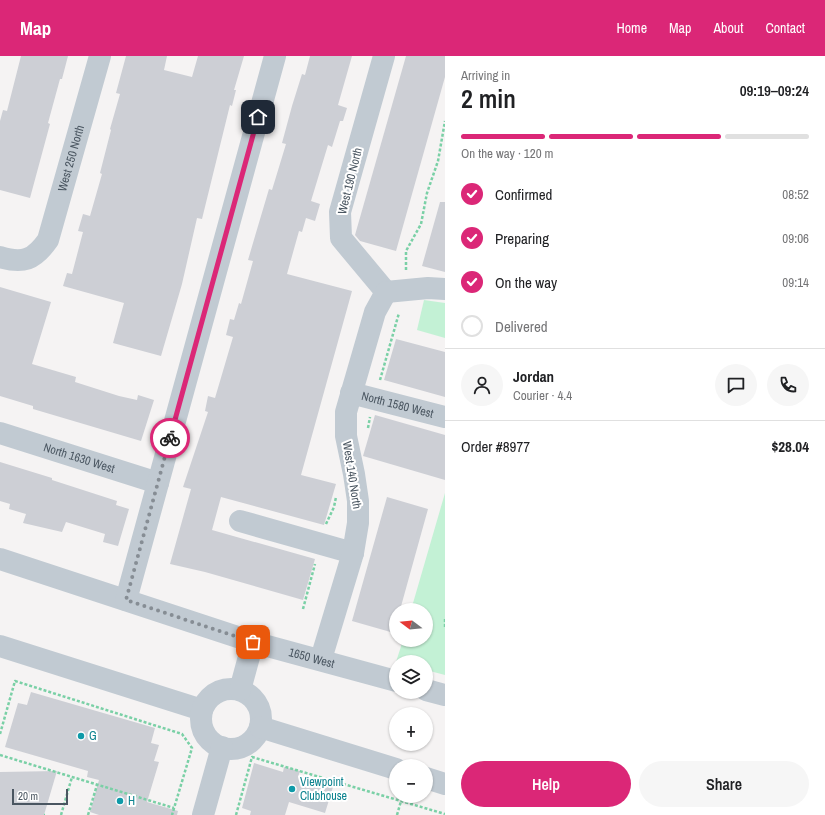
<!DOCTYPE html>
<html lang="en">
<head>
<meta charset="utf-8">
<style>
	:root { --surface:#fff; --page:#f6f6f6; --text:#202124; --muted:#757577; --line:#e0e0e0; --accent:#db2777 }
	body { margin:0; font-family:"Archivo Narrow",sans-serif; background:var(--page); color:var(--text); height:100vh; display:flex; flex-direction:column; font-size:15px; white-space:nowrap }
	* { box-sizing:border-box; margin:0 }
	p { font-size:13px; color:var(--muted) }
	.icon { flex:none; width:22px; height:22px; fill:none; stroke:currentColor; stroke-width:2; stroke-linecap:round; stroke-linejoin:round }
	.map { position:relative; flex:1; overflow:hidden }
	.side { display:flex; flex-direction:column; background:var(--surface); width:380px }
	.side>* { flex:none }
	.needle { width:26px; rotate:286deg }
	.controls { position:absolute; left:389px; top:547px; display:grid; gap:8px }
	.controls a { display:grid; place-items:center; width:44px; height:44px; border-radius:50%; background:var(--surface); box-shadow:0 1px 3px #0004; font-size:20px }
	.scale { position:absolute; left:12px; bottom:10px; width:56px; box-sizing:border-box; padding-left:4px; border:2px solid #4a5661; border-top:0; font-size:11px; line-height:14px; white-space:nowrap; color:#4a5661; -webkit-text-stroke:3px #fff; paint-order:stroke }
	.pin { position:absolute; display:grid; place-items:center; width:34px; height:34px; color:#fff; margin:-17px; border-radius:8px; box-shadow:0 2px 6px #0006 }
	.courier { position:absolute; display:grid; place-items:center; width:40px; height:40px; margin:-20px; border:3px solid #db2777; border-radius:50%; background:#fff; color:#222; box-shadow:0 1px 5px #0007 }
	.head em { font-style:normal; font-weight:600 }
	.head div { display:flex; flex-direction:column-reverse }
	.head { display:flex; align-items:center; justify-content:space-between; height:68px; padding:0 16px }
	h1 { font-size:26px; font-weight:600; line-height:30px }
	.bar { display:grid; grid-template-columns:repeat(4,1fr); gap:6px 4px; align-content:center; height:48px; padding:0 16px }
	.bar i { height:5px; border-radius:3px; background:var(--line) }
	.bar .active { background:var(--accent) }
	.bar p { grid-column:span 4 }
	.line { display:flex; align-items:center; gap:10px; padding:0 16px; border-top:1px solid var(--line) }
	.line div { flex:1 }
	.round { display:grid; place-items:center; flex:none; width:42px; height:42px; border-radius:21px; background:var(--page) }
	ol { padding:0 16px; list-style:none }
	li { display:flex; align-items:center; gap:12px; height:44px }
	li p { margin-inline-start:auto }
	li .icon { padding:4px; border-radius:50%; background:var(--accent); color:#fff; stroke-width:4 }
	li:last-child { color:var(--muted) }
	li i { width:22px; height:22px; border:2px solid var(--line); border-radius:50% }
	.cta { display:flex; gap:8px; margin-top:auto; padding:8px 16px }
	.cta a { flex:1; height:46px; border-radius:24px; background:var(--accent); color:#fff; font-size:16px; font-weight:600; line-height:46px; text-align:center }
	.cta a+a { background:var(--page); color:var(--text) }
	header { display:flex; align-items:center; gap:24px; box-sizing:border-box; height:56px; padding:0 20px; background:var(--accent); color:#fff }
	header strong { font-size:19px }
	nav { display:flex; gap:22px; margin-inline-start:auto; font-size:14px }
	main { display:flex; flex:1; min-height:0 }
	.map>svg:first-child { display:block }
</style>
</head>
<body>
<header>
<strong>Map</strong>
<nav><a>Home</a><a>Map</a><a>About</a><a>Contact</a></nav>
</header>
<main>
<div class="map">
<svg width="445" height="759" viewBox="0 0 445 759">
	<rect width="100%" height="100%" fill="#f5f3f3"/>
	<g fill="#c3f1d5">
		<path d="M424 244 445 247V282L417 274Z"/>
		<path d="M445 437V619L426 614V606H396L403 584H426V554H411Z"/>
	</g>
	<g fill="#cdcfd5">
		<path d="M21 0H68L62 23H60L48 67 50 68 30 142 0 134V65L3 54 7 55Z"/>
		<path d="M126 0H167L164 14 192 21 198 0H244L234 34H236L232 50 230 49 202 163 197 162 182 228 161 300 113 287 124 247 63 230 67 217 72 218 83 176 78 175 83 158 90 160 102 118 100 117 111 74 110 73 120 38 116 37Z"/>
		<path d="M310 0H352L338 49 347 52 343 65H340L332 91 328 89 311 145 320 148 315 165 306 162 302 176 299 175 287 218 352 235 301 419 336 428 324 469 221 441 212 474 315 503 303 544 205 516 170 508 191 433 183 431 208 356 205 355 208 340 215 342 233 281 226 279 230 263 234 264 239 247 241 248 253 205 248 204 258 170 269 133 272 134 286 88 282 87 292 50 302 18 305 19Z"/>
		<path d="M406 0H445V21L396 195 360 185 355 179Z"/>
		<path d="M440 146H445V216L422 210Z"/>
		<path d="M0 231 51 246 32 308 76 321 75 326 119 340 137 344 138 339 154 344 141 385 33 353V350L0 340Z"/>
		<path d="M396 283 445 296V341L384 324Z"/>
		<path d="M375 359 445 379V424L363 400Z"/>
		<path d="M0 406 52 422V424L117 445 116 449 129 453 118 490 103 486 105 478 66 466 62 476 23 467 26 458 9 453 10 448 0 445Z"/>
		<path d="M387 441 428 453 400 554H396V568L394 577 352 565Z"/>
		<path d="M31 636 155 672 151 687 159 689 154 705 159 706 147 746 178 755 177 759H99L90 756 99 724 87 721 88 715 5 691 18 647 27 649Z"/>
		<path d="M254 707 283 716 284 711 300 715 298 721 333 731 325 757 289 746 285 759H250L251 755 242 752Z"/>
		<path d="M57 715 44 759H0V716Z"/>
	</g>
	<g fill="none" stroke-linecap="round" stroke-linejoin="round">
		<g stroke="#7ad0a6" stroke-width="2.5" stroke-dasharray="3 2" stroke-linecap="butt">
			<path d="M406 214V195L421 168 427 137 438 105 445 65"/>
			<path d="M380 324 399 257"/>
			<path d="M368 372 370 361"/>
			<path d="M326 468 334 451 336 441"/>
			<path d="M303 553 315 508"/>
			<path d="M445 563V573"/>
			<path d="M0 678 15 625 182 678 192 692 172 759"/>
			<path d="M0 699 174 752"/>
			<path d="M44 759H45"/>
			<path d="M61 759 72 721"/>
			<path d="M88 759 97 729"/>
			<path d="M236 759 252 701 445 758"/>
			<path d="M397 759 401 745"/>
		</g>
		<g stroke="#c1cad2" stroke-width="22">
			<path d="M384 0 340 156 341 182 386 236"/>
			<path id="s1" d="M0 201C23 208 34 204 48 184L100 0"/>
			<path d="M386 236 428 232 445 233"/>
			<path id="s2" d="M351 337 445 361"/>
			<path id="s3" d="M0 377 158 427"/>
			<path d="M240 465 353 497"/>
			<path id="s4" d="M0 503 253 586 396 625"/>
			<path d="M126 544 275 0"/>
			<path d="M0 590 202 654"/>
			<path d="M321 603 353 497 358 467V445L354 418 346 380V356L375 256 386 236"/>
			<circle cx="231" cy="663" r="30"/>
			<path d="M240 634 253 586"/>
			<path d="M426 634 445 639"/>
			<path d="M260 671 396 713"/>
			<path d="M426 722 445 728"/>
			<path d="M203 759 222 691"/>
		</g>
	</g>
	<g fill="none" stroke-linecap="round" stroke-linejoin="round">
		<path stroke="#868d94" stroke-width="4" stroke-dasharray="0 7.2" d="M170 382 126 544 253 586"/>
		<path stroke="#db2777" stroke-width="5" d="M170 382 258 61"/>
	</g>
	<g fill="#0f9aa8" stroke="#fff" stroke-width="1.5">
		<circle cx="81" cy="680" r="4"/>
		<circle cx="292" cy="733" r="4"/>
		<circle cx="120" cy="745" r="4"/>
	</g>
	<g text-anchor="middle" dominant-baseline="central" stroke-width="4" stroke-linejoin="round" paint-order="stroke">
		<g font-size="12" fill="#4a5661" stroke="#fff">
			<text stroke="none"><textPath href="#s1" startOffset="141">West 250 North</textPath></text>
			<text transform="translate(350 125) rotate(-76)">West 190 North</text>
			<text stroke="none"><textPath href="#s2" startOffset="48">North 1580 West</textPath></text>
			<text stroke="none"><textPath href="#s3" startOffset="83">North 1630 West</textPath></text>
			<text transform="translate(352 419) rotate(81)">West 140 North</text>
			<text stroke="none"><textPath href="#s4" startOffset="327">1650 West</textPath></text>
		</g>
		<g font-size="12" fill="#0d838f" stroke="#fff" text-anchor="start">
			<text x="89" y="680">G</text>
			<text x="300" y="726">Viewpoint<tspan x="300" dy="14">Clubhouse</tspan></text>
			<text x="128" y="745">H</text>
		</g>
	</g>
</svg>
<div class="controls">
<a><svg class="needle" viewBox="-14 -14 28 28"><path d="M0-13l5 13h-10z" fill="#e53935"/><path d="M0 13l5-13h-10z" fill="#757577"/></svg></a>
<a><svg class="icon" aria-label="layers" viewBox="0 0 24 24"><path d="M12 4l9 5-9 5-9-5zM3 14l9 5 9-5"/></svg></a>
<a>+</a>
<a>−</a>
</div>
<div class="scale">20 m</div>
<div class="pin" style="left:253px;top:586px;background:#ea580c"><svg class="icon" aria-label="bag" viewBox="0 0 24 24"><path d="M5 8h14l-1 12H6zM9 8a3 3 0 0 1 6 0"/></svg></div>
<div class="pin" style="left:258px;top:61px;background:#1f2937"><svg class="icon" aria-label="home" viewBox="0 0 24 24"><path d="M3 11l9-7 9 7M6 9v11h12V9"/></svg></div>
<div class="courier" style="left:170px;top:382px"><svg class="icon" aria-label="bike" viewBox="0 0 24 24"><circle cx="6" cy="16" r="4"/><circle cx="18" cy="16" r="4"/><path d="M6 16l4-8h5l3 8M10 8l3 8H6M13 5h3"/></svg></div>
</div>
<section class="side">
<div class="head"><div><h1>2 min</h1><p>Arriving in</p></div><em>09:19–09:24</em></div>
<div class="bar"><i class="active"></i><i class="active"></i><i class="active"></i><i></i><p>On the way · 120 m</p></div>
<ol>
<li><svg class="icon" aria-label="check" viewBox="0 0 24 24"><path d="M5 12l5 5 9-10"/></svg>Confirmed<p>08:52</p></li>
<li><svg class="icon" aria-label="check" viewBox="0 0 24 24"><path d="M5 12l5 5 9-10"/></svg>Preparing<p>09:06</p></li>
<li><svg class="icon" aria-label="check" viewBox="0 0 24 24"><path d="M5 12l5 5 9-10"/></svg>On the way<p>09:14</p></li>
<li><i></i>Delivered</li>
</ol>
<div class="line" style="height:72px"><a class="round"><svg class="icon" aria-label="person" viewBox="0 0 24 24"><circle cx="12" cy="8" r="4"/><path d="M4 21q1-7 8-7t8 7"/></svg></a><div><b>Jordan</b><p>Courier · 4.4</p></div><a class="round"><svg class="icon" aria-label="chat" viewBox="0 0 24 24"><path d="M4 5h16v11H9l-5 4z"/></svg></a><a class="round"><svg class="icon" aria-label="phone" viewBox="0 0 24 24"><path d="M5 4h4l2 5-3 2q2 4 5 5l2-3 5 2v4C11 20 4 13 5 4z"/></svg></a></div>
<div class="line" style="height:52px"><div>Order #8977</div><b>$28.04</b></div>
<div class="cta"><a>Help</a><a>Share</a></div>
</section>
</main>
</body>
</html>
